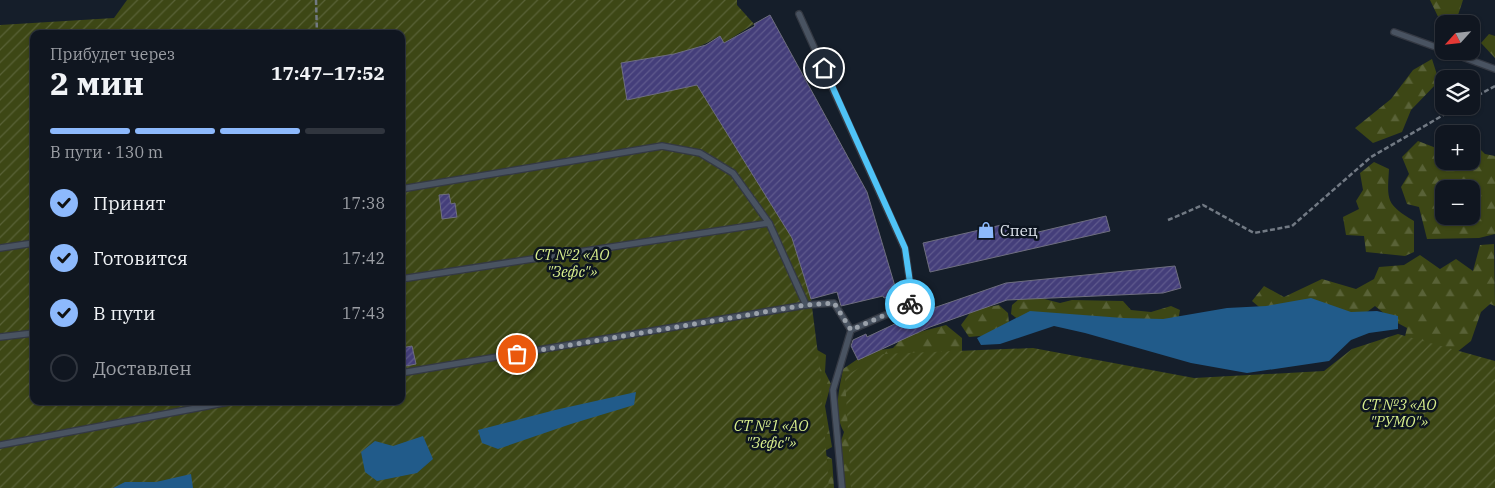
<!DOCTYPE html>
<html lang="ru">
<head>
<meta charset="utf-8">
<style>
	:root { --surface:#101620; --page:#191f29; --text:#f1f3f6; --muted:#9c9fa5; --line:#30353e; --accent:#8db9fc }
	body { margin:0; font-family:"IBM Plex Serif",serif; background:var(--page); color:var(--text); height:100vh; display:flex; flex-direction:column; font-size:19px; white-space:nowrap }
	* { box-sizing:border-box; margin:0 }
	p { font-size:16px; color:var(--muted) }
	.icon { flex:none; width:28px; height:28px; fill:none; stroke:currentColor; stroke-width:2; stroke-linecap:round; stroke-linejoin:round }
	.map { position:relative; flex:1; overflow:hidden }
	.details { position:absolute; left:30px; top:30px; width:375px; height:375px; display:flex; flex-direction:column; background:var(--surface); border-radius:10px; box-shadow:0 1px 4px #0004,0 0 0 1px var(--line) }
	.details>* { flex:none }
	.needle { width:32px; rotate:243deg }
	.tools { position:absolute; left:1435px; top:15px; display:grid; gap:10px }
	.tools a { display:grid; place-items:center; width:45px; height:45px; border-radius:10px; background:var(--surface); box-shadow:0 1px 4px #0004,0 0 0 1px var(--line); font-size:25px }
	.pin { position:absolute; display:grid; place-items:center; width:42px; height:42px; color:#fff; margin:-21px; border:2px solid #fff; border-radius:50%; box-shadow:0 1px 5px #0007 }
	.courier { position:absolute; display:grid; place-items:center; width:50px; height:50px; margin:-25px; border:4px solid #4fc3f7; border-radius:50%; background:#fff; color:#222; box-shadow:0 1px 6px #0007 }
	.headline em { font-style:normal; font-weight:700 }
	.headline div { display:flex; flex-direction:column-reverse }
	.headline { display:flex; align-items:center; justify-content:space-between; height:85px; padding:0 20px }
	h1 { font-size:32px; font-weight:700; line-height:38px }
	.bar { display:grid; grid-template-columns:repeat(4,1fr); gap:8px 5px; align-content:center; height:60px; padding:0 20px }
	.bar i { height:6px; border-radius:4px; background:var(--line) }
	.bar .on { background:var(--accent) }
	.bar p { grid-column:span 4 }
	ol { padding:0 20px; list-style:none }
	li { display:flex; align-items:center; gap:15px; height:55px }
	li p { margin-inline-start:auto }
	li .icon { padding:5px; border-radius:50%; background:var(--accent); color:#111; stroke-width:4 }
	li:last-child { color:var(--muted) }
	li i { width:28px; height:28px; border:2px solid var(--line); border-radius:50% }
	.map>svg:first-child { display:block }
</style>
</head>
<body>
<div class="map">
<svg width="1495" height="488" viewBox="0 0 1495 488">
	<defs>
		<pattern id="forest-firs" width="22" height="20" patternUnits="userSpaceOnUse" patternTransform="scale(1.25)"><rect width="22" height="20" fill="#3d4715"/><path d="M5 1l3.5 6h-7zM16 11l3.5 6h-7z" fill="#596237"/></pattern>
		<pattern id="garden-furrows" width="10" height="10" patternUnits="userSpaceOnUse" patternTransform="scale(1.25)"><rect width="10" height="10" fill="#3d4715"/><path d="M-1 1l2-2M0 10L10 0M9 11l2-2" fill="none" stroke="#596237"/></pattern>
		<pattern id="building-hatch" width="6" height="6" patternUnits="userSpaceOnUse" patternTransform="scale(1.25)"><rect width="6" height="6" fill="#443e7a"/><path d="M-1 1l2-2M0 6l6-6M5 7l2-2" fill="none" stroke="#5f5a8d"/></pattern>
	</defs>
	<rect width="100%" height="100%" fill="#151e2a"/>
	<g fill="url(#forest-firs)" fill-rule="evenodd">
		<path d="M1430 0H1463L1455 24H1444L1443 27Z"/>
		<path d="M1489 34 1495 36V58L1481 43Z"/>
		<path d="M1432 59 1439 81 1411 110 1402 132 1373 143 1355 128 1391 99 1413 70Z"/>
		<path d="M1471 140 1485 154 1495 156V234L1479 238 1427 239 1419 207 1407 204 1401 187 1409 174 1402 157 1418 141 1444 151V161H1471ZM1444 189H1471V216H1444Z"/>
		<path d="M1374 162 1389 169C1387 201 1386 204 1414 221V252L1405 256 1366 252 1364 236 1346 235 1343 217 1359 209 1356 201 1363 190 1360 173Z"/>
		<path d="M1494 244 1495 306 1490 304 1481 312 1471 341 1452 356 1403 345 1407 328 1392 320 1375 306 1359 318 1265 312 1252 301 1264 286 1284 297 1322 279 1356 289 1374 279 1379 267 1404 265 1420 255 1440 269 1456 259 1473 271 1480 245Z"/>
		<path d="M1025 294 1060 303 1072 300 1123 301 1131 310 1151 312 1171 306 1180 310 1178 321 1023 323 1011 314 1012 305Z"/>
		<path d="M999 305 1008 313 1009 323 991 335 969 337 961 325 972 310Z"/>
		<path d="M946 325 962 338V360L902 488H844L841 441 844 432C833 412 839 391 843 369L868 352 893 348 904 336Z"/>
		<path d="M812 347 826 355 825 372 831 384 825 406 832 447 807 461Z"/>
		<path d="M825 455 832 459 834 488H823Z"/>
	</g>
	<g fill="url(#garden-furrows)" fill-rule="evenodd">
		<path d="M127 0H737V5L754 24 724 43 719 36C691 55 654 57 621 63L627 100 697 85 792 238 811 299 819 362 829 488H0V25L114 18ZM34 34H401V401H34Z"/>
		<path d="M1398 334 1495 361V488H851L845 376 883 354 1033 348 1194 378 1324 371 1352 349Z"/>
	</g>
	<g fill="#215b8a">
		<path d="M1311 298 1351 312 1377 311 1398 316V329L1369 333 1351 340 1329 361 1247 373 1191 363 1085 333 1054 326 1000 344 981 345 977 338 1030 311 1123 318 1163 319 1227 308 1266 306Z"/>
		<path d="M636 392 634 405 571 424 498 449 482 443 478 430 555 410Z"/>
		<path d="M423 436 433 459 417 473 377 481 365 472 361 452 375 441 393 446Z"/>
		<path d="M191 474 193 488H113L125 482H156Z"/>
	</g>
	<g fill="url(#building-hatch)" stroke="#6e6e7f">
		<path d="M770 15 867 192 897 293 884 298 883 296 841 306 837 292 811 299 792 238 697 85 627 100 621 63 674 54 706 45 720 36 724 43 755 26 754 24Z"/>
		<path d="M449 194 451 204 455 203 457 217 442 219 439 195Z"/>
		<path d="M1106 216 1110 231 930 272 923 243 1010 223 1013 238Z"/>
		<path d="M1175 266 1181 288 1163 293 1007 300 930 327 858 360 851 346 853 340 866 334 867 337 916 314 1006 283Z"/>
		<path d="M412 346 416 364 401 367V348Z"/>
	</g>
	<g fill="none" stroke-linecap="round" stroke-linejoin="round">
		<g stroke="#343943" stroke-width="8">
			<g id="lane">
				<path d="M799 14 905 249 913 303 851 330 833 390 842 488"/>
				<path d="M1394 32 1444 50"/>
				<path d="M1446 51 1495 69"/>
				<path d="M401 189 662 146 700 153 733 173 769 223"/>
				<path d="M0 248 34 243"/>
				<path d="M401 279 769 223 806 305"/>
				<path d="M0 337 34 333"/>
				<path d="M401 373 806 305 834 303 851 330"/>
				<path d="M0 445 234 401"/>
			</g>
		</g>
		<g stroke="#727a84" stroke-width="2.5" stroke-dasharray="5 2.5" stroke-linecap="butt">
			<path d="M316 0 317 34"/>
			<path d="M1471 99 1495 86"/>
			<path d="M1168 220 1203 205 1254 233 1292 226 1371 157 1459 106"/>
		</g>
		<use href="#lane" stroke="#495361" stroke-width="5.5"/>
	</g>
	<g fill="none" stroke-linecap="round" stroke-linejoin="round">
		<path stroke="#9aa1aa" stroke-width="5" stroke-dasharray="0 9" d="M517 354 806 305 834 303 851 330 910 304"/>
		<path stroke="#4fc3f7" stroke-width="6" d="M824 68 905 248 913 303 910 304"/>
	</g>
	<defs>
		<g id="shop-bare" transform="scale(1.35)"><path d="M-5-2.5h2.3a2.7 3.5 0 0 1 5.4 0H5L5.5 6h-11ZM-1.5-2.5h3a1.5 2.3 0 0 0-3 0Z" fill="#8db9fc" stroke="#0d1520" stroke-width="2.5" paint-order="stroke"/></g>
	</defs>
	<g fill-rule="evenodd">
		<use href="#shop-bare" x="986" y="230"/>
	</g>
	<g text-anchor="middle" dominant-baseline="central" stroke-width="5" stroke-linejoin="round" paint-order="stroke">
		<g font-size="15" fill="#e1e7ef" stroke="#0d1520" text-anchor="start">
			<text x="1000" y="230">Спец</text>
		</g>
		<g font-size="15" font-style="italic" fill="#daf08d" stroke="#0d1520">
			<text x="572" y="254">СТ №2 «АО<tspan x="572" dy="17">"Зефс"»</tspan></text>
			<text x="1399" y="404">СТ №3 «АО<tspan x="1399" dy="17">"РУМО"»</tspan></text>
			<text x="771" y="425">СТ №1 «АО<tspan x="771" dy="17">"Зефс"»</tspan></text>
		</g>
	</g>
</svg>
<div class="tools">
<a><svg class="needle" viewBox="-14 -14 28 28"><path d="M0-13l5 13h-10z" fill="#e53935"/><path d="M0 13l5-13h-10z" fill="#9c9fa5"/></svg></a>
<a><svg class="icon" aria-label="layers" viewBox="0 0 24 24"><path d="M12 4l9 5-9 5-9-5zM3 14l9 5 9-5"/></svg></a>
<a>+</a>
<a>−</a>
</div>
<div class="pin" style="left:517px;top:354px;background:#ea580c"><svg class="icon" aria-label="bag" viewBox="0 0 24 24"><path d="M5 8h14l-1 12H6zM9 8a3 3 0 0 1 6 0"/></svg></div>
<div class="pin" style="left:824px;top:68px;background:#1f2937"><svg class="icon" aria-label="home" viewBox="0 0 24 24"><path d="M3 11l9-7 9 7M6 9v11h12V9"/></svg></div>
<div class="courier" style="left:910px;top:304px"><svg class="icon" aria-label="bike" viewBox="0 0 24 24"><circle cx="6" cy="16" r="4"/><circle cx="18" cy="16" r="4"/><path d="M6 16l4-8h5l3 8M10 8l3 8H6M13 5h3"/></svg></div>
<section class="details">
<div class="headline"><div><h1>2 мин</h1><p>Прибудет через</p></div><em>17:47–17:52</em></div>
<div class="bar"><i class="on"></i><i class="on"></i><i class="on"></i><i></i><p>В пути · 130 m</p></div>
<ol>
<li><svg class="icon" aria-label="check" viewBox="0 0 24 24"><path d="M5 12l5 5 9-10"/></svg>Принят<p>17:38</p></li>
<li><svg class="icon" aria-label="check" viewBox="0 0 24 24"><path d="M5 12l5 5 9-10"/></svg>Готовится<p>17:42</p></li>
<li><svg class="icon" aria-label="check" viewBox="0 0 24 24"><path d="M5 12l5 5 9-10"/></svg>В пути<p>17:43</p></li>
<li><i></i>Доставлен</li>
</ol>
</section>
</div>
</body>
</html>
